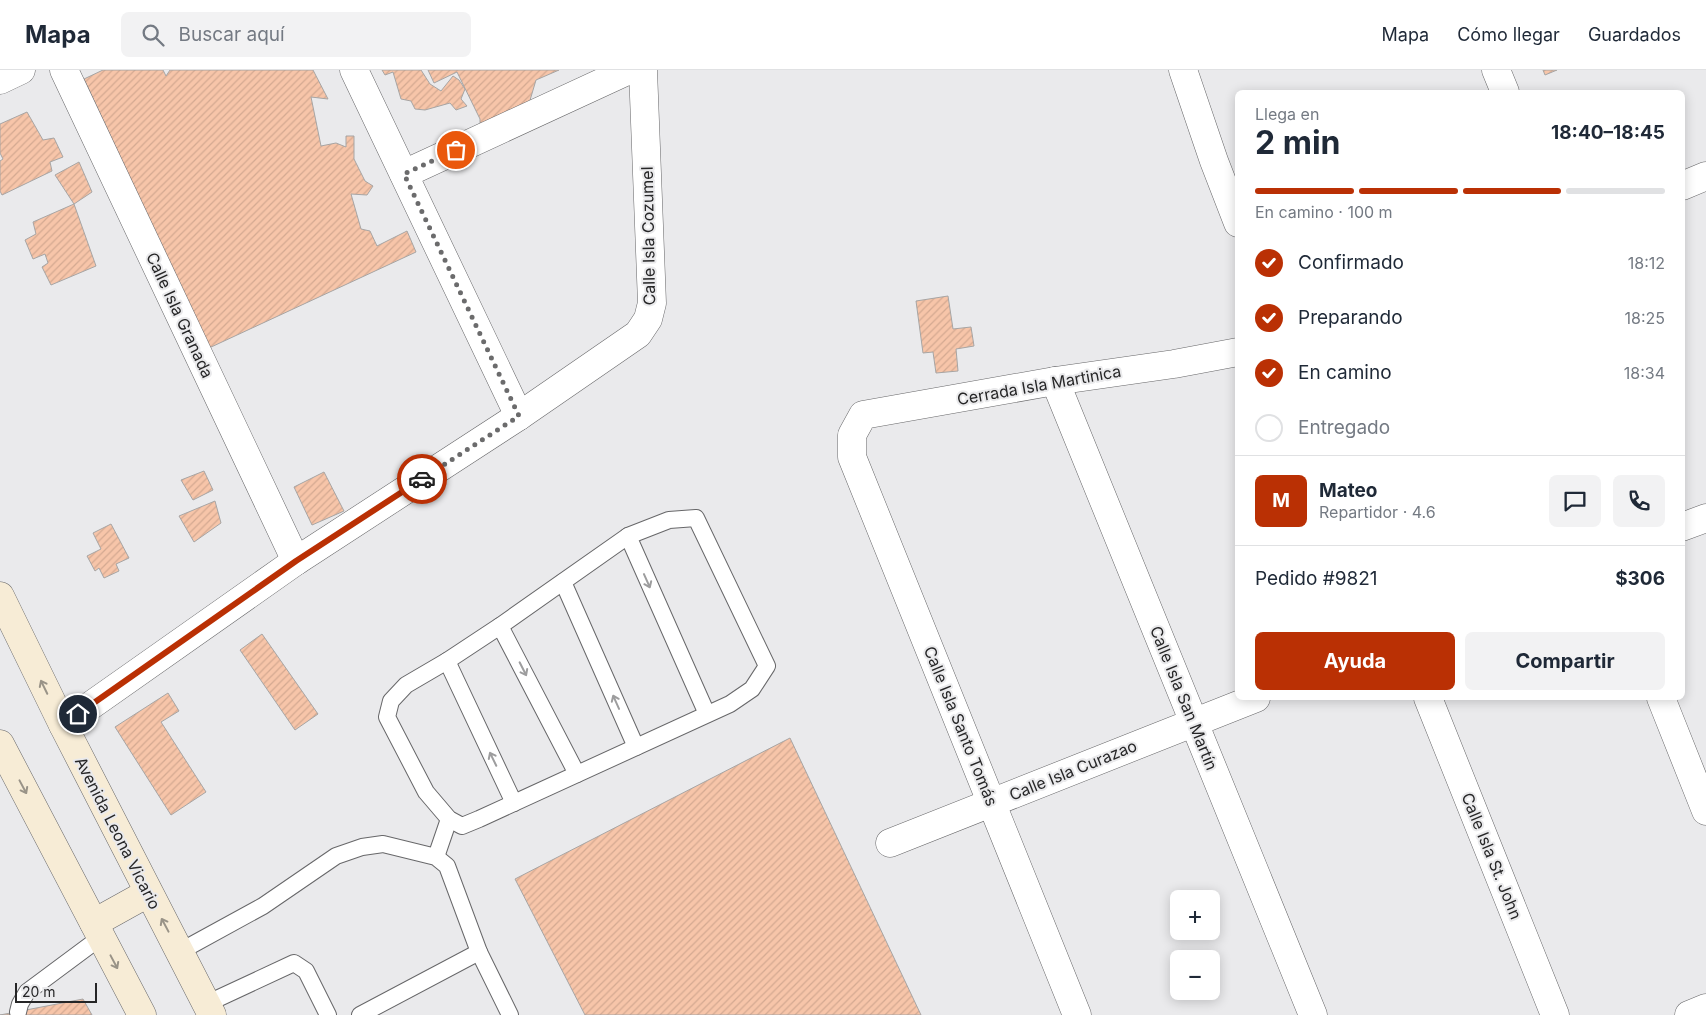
<!DOCTYPE html>
<html lang="es">
<head>
<meta charset="utf-8">
<style>
	:root { --surface:#fff; --page:#f2f2f3; --text:#1f2937; --muted:#747a83; --line:#e0e1e3; --accent:#ba3004 }
	body { margin:0; font-family:Inter,sans-serif; background:var(--page); color:var(--text); height:100vh; display:flex; flex-direction:column; font-size:19px; white-space:nowrap }
	* { box-sizing:border-box; margin:0 }
	p { font-size:16px; color:var(--muted) }
	.icon { flex:none; width:28px; height:28px; fill:none; stroke:currentColor; stroke-width:2; stroke-linecap:round; stroke-linejoin:round }
	.map { position:relative; flex:1; overflow:hidden }
	.sheet { position:absolute; left:1235px; top:20px; width:450px; height:610px; display:flex; flex-direction:column; background:var(--surface); border-radius:8px; box-shadow:0 2px 12px #0003 }
	.sheet>* { flex:none }
	.controls { position:absolute; left:1170px; top:820px; display:grid; gap:10px }
	.controls a { display:grid; place-items:center; width:50px; height:50px; border-radius:8px; background:var(--surface); box-shadow:0 2px 12px #0003; font-size:25px }
	.scale { position:absolute; left:15px; bottom:12px; width:82px; box-sizing:border-box; padding-left:5px; border:2px solid #262627; border-top:0; font-size:14px; line-height:18px; white-space:nowrap; color:#262627; -webkit-text-stroke:4px #eaeaec; paint-order:stroke }
	.pin { position:absolute; display:grid; place-items:center; width:42px; height:42px; color:#fff; margin:-21px; border:2px solid #fff; border-radius:50%; box-shadow:0 1px 5px #0007 }
	.courier { position:absolute; display:grid; place-items:center; width:50px; height:50px; margin:-25px; border:4px solid #ba3004; border-radius:50%; background:#fff; color:#222; box-shadow:0 1px 6px #0007 }
	.head em { font-style:normal; font-weight:700 }
	.head div { display:flex; flex-direction:column-reverse }
	.head { display:flex; align-items:center; justify-content:space-between; height:85px; padding:0 20px }
	h1 { font-size:32px; font-weight:700; line-height:38px }
	.bar { display:grid; grid-template-columns:repeat(4,1fr); gap:8px 5px; align-content:center; height:60px; padding:0 20px }
	.bar i { height:6px; border-radius:4px; background:var(--line) }
	.bar .active { background:var(--accent) }
	.bar p { grid-column:span 4 }
	.line { display:flex; align-items:center; gap:12px; padding:0 20px; border-top:1px solid var(--line) }
	.line div { flex:1 }
	.round { display:grid; place-items:center; flex:none; width:52px; height:52px; border-radius:8px; background:var(--page) }
	ol { padding:0 20px; list-style:none }
	li { display:flex; align-items:center; gap:15px; height:55px }
	li p { margin-inline-start:auto }
	li .icon { padding:5px; border-radius:50%; background:var(--accent); color:#fff; stroke-width:4 }
	li:last-child { color:var(--muted) }
	li i { width:28px; height:28px; border:2px solid var(--line); border-radius:50% }
	.action { display:flex; gap:10px; margin-top:auto; padding:10px 20px }
	.action a { flex:1; height:58px; border-radius:8px; background:var(--accent); color:#fff; font-size:20px; font-weight:700; line-height:58px; text-align:center }
	.action a+a { background:var(--page); color:var(--text) }
	header { display:flex; align-items:center; gap:30px; box-sizing:border-box; height:70px; padding:0 25px; background:var(--surface); border-bottom:1px solid var(--line) }
	header strong { font-size:24px }
	nav { display:flex; gap:28px; margin-inline-start:auto; font-size:18px }
	.search { width:350px; height:45px; background:var(--page); display:flex; align-items:center; gap:12px; box-sizing:border-box; padding:0 18px; border-radius:8px; color:var(--muted); font-size:19px }
	.map>svg:first-child { display:block }
</style>
</head>
<body>
<header>
<strong>Mapa</strong>
<div class="search"><svg class="icon" aria-label="search" viewBox="0 0 24 24"><circle cx="10" cy="10" r="6"/><path d="M15 15l6 6"/></svg>Buscar aquí</div>
<nav><a>Mapa</a><a>Cómo llegar</a><a>Guardados</a></nav>
</header>
<div class="map">
<svg width="1706" height="945" viewBox="0 0 1706 945">
	<defs>
		<pattern id="building-hatch" width="6" height="6" patternUnits="userSpaceOnUse" patternTransform="scale(1.25)"><rect width="6" height="6" fill="#f7c5a9"/><path d="M-1 1l2-2M0 6l6-6M5 7l2-2" fill="none" stroke="#d4a991"/></pattern>
	</defs>
	<rect width="100%" height="100%" fill="#eaeaec"/>
	<g fill="url(#building-hatch)" stroke="#a7a5a4">
		<path d="M103 0H163L166 6 170 0H313L328 29 311 27 321 76 336 73 346 77V66H354V89L365 111 373 116 367 125 351 124 361 159 370 161 377 176 407 161 416 182 209 278 84 9Z"/>
		<path d="M382 0H421L430 14 441 21 453 6 459 10 465 19 461 29 467 36 456 40 450 33 425 40 415 39 411 31 401 29 393 2 385 5Z"/>
		<path d="M428 0H559L536 10 528 37 480 57V49L457 2 434 13Z"/>
		<path d="M1543 0H1557L1545 5Z"/>
		<path d="M27 42 43 70 54 68 63 87 50 92 52 101 2 125 0 121V91L3 89 0 83V54Z"/>
		<path d="M79 92 92 122 74 134 55 105Z"/>
		<path d="M74 134 96 196 51 215 42 197 48 193 45 184 33 189 25 170 36 164 33 152Z"/>
		<path d="M948 226 953 259 971 257 974 276 956 279 958 301 936 303 933 282 923 283 916 231Z"/>
		<path d="M204 401 213 420 193 430 181 410Z"/>
		<path d="M324 402 344 441 312 455 294 417Z"/>
		<path d="M215 431 221 453 194 472 179 446Z"/>
		<path d="M111 454 129 488 116 494 119 501 104 508 99 498 95 501 87 486 101 479 93 463Z"/>
		<path d="M262 564 318 644 295 660 240 580Z"/>
		<path d="M168 623 179 641 161 652 206 722 171 745 115 657Z"/>
		<path d="M790 668 921 945H585L515 809Z"/>
		<path d="M83 929 92 945H0Z"/>
	</g>
	<g fill="none" stroke-linecap="round" stroke-linejoin="round">
		<g stroke="#676769" stroke-width="18">
			<g id="lane">
				<path d="M696 448 767 596 752 619 730 634 479 749 462 756 449 749 426 722 387 647 391 631 406 615 447 591 500 556 628 466 669 450Z"/>
				<path d="M628 466 707 644"/>
				<path d="M563 512 636 677"/>
				<path d="M500 556 577 704"/>
				<path d="M447 591 514 733"/>
				<path d="M436 787 449 749"/>
				<path d="M179 882 263 836 336 786 362 777 383 774 436 787 447 796 479 882 510 945"/>
				<path d="M206 934 294 893 306 901 328 945"/>
				<path d="M18 942 20 934 27 922 101 867"/>
				<path d="M360 945 479 882"/>
			</g>
		</g>
		<g stroke="#676769" stroke-width="29">
			<g id="street">
				<path d="M64 0 296 491"/>
				<path d="M354 0 519 346"/>
				<path d="M1183 0 1214 91 1238 153"/>
				<path d="M1496 0 1505 22"/>
				<path d="M0 10 21 0"/>
				<path d="M404 104 629 0"/>
				<path d="M1682 116 1706 106"/>
				<path d="M1055 311 1313 945"/>
				<path d="M1682 457 1706 448"/>
				<path d="M1428 628 1555 945"/>
				<path d="M1661 628 1706 741"/>
				<path d="M63 655 296 491 519 346 638 264 648 249 652 233 643 0"/>
				<path d="M890 773 1256 628"/>
				<path d="M1077 945 852 387V365L863 345 1055 311 1174 294 1238 282"/>
				<path d="M1689 945 1706 938"/>
			</g>
		</g>
		<g stroke="#676769" stroke-width="29">
			<g id="secondary">
				<path d="M0 526 63 655 212 945"/>
				<path d="M0 674 142 945"/>
				<path d="M94 853 148 823"/>
			</g>
		</g>
		<use href="#lane" stroke="#fff" stroke-width="16"/>
		<use href="#street" stroke="#fff" stroke-width="28"/>
		<use href="#secondary" stroke="#f7ecd6" stroke-width="28"/>
	</g>
	<defs><path id="oneway-shaft" d="M-6 0H5M1.5-3L5.5 0L1.5 3" fill="none" stroke-width="1.6" stroke-linecap="round" stroke-linejoin="round" transform="scale(1.25)"/></defs>
	<g stroke="#9d9d9e">
		<use href="#oneway-shaft" transform="translate(647 511) rotate(66)"/>
		<use href="#oneway-shaft" transform="translate(523 599) rotate(63)"/>
		<use href="#oneway-shaft" transform="translate(616 632) rotate(-114)"/>
		<use href="#oneway-shaft" transform="translate(493 689) rotate(-116)"/>
	</g>
	<g stroke="#999387">
		<use href="#oneway-shaft" transform="translate(44 617) rotate(-116)"/>
		<use href="#oneway-shaft" transform="translate(23 717) rotate(62)"/>
		<use href="#oneway-shaft" transform="translate(165 855) rotate(-118)"/>
		<use href="#oneway-shaft" transform="translate(114 892) rotate(62)"/>
	</g>
	<g fill="none" stroke-linecap="round" stroke-linejoin="round">
		<path stroke="#6b6b6c" stroke-width="5" stroke-dasharray="0 9" d="M422 409 519 346 404 104 456 80"/>
		<path stroke="#ba3004" stroke-width="6" d="M78 644 296 491 422 409"/>
	</g>
	<g text-anchor="middle" dominant-baseline="central" stroke-width="4" stroke-linejoin="round" paint-order="stroke">
		<g font-size="16" fill="#262627" stroke="#eaeaec">
			<text transform="translate(648 166) rotate(-91)">Calle Isla Cozumel</text>
			<text transform="translate(180 245) rotate(65)">Calle Isla Granada</text>
			<text transform="translate(1039 315) rotate(-10)">Cerrada Isla Martinica</text>
			<text transform="translate(1184 628) rotate(68)">Calle Isla San Martín</text>
			<text transform="translate(961 656) rotate(68)">Calle Isla Santo Tomás</text>
			<text transform="translate(1073 700) rotate(-22)">Calle Isla Curazao</text>
			<text transform="translate(118 763) rotate(63)">Avenida Leona Vicario</text>
			<text transform="translate(1492 786) rotate(68)">Calle Isla St. John</text>
		</g>
	</g>
</svg>
<div class="controls">
<a>+</a>
<a>−</a>
</div>
<div class="scale">20 m</div>
<div class="pin" style="left:456px;top:80px;background:#ea580c"><svg class="icon" aria-label="bag" viewBox="0 0 24 24"><path d="M5 8h14l-1 12H6zM9 8a3 3 0 0 1 6 0"/></svg></div>
<div class="pin" style="left:78px;top:644px;background:#1f2937"><svg class="icon" aria-label="home" viewBox="0 0 24 24"><path d="M3 11l9-7 9 7M6 9v11h12V9"/></svg></div>
<div class="courier" style="left:422px;top:409px"><svg class="icon" aria-label="car" viewBox="0 0 24 24"><path d="M5 17H2v-5l4-1 3-4h7l3 4 3 1v5h-3M9 17h6M6 11h13"/><circle cx="7" cy="17" r="2"/><circle cx="17" cy="17" r="2"/></svg></div>
<section class="sheet">
<div class="head"><div><h1>2 min</h1><p>Llega en</p></div><em>18:40–18:45</em></div>
<div class="bar"><i class="active"></i><i class="active"></i><i class="active"></i><i></i><p>En camino · 100 m</p></div>
<ol>
<li><svg class="icon" aria-label="check" viewBox="0 0 24 24"><path d="M5 12l5 5 9-10"/></svg>Confirmado<p>18:12</p></li>
<li><svg class="icon" aria-label="check" viewBox="0 0 24 24"><path d="M5 12l5 5 9-10"/></svg>Preparando<p>18:25</p></li>
<li><svg class="icon" aria-label="check" viewBox="0 0 24 24"><path d="M5 12l5 5 9-10"/></svg>En camino<p>18:34</p></li>
<li><i></i>Entregado</li>
</ol>
<div class="line" style="height:90px"><b class="round" style="background:var(--accent);color:#fff">M</b><div><b>Mateo</b><p>Repartidor · 4.6</p></div><a class="round"><svg class="icon" aria-label="chat" viewBox="0 0 24 24"><path d="M4 5h16v11H9l-5 4z"/></svg></a><a class="round"><svg class="icon" aria-label="phone" viewBox="0 0 24 24"><path d="M5 4h4l2 5-3 2q2 4 5 5l2-3 5 2v4C11 20 4 13 5 4z"/></svg></a></div>
<div class="line" style="height:65px"><div>Pedido #9821</div><b>$306</b></div>
<div class="action"><a>Ayuda</a><a>Compartir</a></div>
</section>
</div>
</body>
</html>
